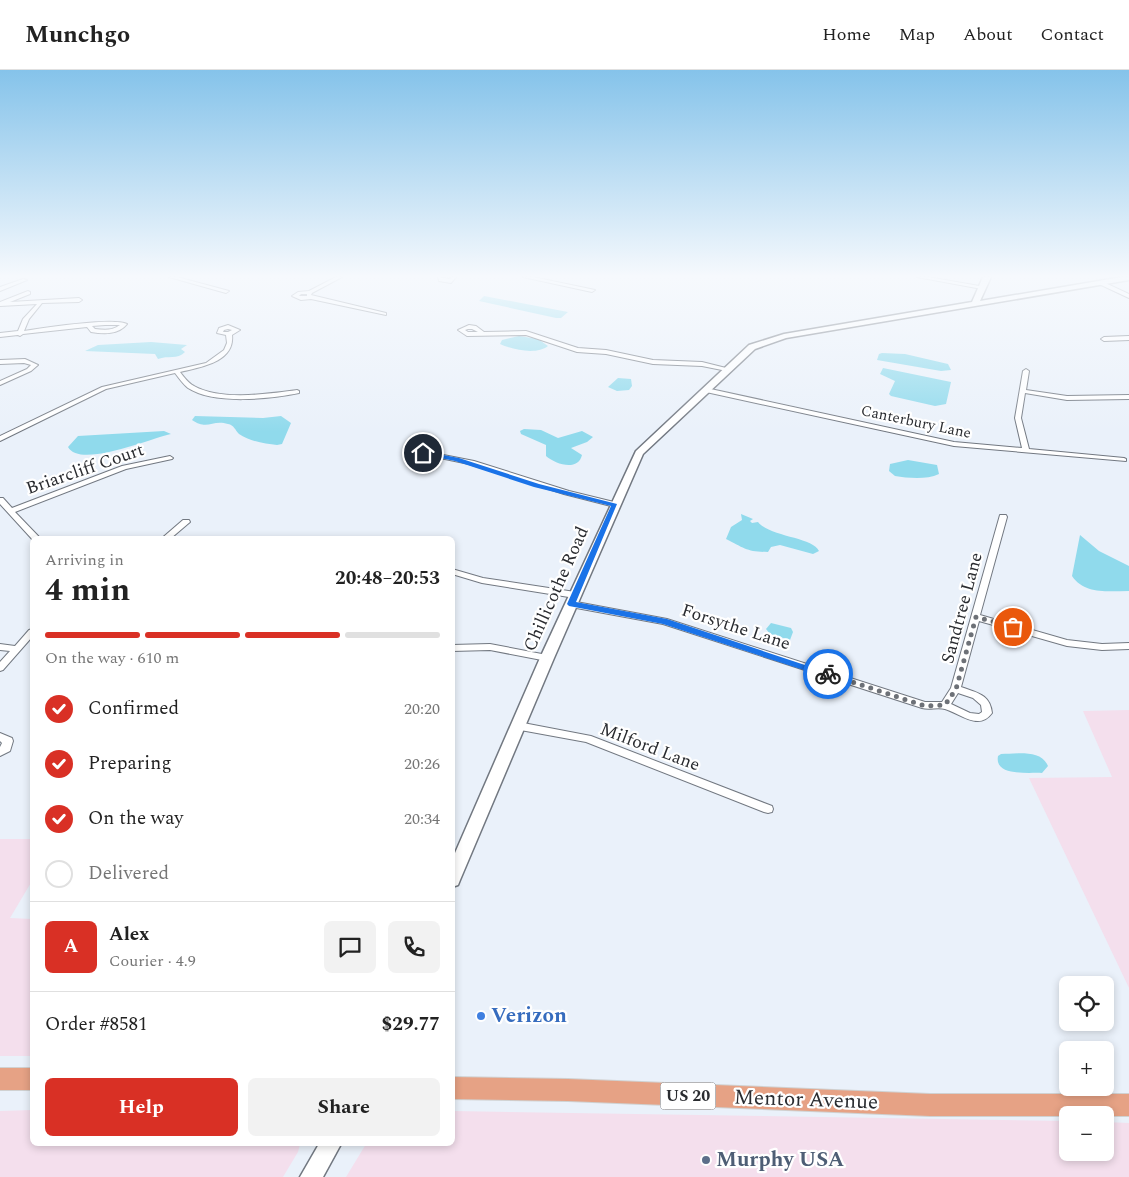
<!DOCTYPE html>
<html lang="en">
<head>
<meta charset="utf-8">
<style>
	:root { --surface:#fff; --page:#f2f2f2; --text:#222; --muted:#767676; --line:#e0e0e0; --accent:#d93025 }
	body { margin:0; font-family:Spectral,serif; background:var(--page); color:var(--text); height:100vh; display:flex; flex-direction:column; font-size:19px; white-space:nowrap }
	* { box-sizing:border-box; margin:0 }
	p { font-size:16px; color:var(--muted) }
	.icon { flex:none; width:28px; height:28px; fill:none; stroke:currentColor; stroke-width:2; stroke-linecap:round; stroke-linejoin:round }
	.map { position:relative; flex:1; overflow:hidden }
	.sheet { position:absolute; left:30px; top:466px; width:425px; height:610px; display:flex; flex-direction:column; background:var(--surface); border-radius:8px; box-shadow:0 2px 8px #0003 }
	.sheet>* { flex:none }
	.controls { position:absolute; left:1059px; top:906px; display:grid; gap:10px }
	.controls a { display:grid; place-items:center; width:55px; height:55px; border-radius:8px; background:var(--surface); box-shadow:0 2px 8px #0003; font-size:25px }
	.pin { position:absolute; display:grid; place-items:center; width:42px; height:42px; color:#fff; margin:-21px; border:2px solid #fff; border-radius:50%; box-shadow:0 1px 5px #0007 }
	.courier { position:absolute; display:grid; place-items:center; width:50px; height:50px; margin:-25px; border:4px solid #1a73e8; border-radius:50%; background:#fff; color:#222; box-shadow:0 1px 6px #0007 }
	.headline em { font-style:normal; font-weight:700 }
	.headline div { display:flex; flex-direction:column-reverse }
	.headline { display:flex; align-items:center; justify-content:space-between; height:85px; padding:0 15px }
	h1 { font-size:32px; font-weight:700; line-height:38px }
	.bar { display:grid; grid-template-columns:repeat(4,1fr); gap:8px 5px; align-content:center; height:60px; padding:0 15px }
	.bar i { height:6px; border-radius:4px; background:var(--line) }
	.bar .selected { background:var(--accent) }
	.bar p { grid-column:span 4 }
	.line { display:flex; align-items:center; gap:12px; padding:0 15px; border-top:1px solid var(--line) }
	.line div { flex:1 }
	.round { display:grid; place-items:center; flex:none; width:52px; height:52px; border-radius:8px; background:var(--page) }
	ol { padding:0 15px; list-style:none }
	li { display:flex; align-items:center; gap:15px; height:55px }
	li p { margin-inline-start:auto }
	li .icon { padding:5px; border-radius:50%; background:var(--accent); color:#fff; stroke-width:4 }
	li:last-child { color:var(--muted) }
	li i { width:28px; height:28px; border:2px solid var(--line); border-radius:50% }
	.action { display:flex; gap:10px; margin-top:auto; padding:10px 15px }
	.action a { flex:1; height:58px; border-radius:8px; background:var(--accent); color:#fff; font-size:20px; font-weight:700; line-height:58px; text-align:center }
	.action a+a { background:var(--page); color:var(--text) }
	header { display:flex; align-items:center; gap:30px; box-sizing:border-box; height:70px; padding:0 25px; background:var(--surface); border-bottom:1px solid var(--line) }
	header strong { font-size:24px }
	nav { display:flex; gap:28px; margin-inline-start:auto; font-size:18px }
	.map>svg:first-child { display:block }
</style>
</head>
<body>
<header>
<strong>Munchgo</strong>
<nav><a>Home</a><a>Map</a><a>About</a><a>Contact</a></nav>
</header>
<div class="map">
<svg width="1129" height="1107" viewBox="0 0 1129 1107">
	<rect width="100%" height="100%" fill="#eaf1fa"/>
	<g fill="#f4dfed">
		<path d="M1129 640V918L1029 708 1112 707 1083 641Z"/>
		<path d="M0 769H32V811L10 848 32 849V986H0Z"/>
		<path d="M32 1040V1074H300L298 1082 283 1107H0V1041Z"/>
		<path d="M453 1041 1067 1051 1068 1082H1105V1052L1129 1053V1107H346L366 1074H452Z"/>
	</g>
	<g fill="#90daec">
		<path d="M484 226 568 242 561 248H556L479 231Z"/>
		<path d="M519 266 538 269 548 276C537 285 513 280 500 274L502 270Z"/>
		<path d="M151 272 187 275 181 279 185 282C177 290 168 285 158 289L155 284 85 281 98 275Z"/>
		<path d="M882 283 905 284 948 294 951 300 941 301 877 290 879 284Z"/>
		<path d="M883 298 951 312 946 334 935 336 891 326 889 324 895 311 880 304Z"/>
		<path d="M618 308 631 309 632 316 629 320 617 321 608 317Z"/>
		<path d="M195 346 263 348 281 346 291 353 282 374 277 375C265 374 249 371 239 364 235 360 234 355 228 354 212 349 208 361 192 350Z"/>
		<path d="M524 359 541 360 558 368 582 361 593 367 587 372 571 378 582 385C578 402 555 394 546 386V375L521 364 520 361Z"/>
		<path d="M164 361 171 364C151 368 80 399 68 377L78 366Z"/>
		<path d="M908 390 937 395 939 404C926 410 908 408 895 406L889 401 890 394Z"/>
		<path d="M741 444 753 449 750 451 752 453 758 452C770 467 813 467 819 481L813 484 780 475 771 477 768 482C747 482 744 478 726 469L731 457 742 450Z"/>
		<path d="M1080 465 1099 481 1129 496V521C1109 521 1085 525 1072 506Z"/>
		<path d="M771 553 791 558 793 562 790 570 770 564 766 559Z"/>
		<path d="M1001 684C1016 684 1041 679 1048 696L1042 703C1029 702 994 707 998 686Z"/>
	</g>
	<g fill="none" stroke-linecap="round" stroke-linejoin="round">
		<g stroke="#727881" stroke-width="2">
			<g id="street">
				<path d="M169 207H177L229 221 226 223Z"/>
				<path d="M336 207H342L312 223 311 225 386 243V245L311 229 301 230 292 226 298 222 309 221ZM301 224H307V226H299Z"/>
				<path d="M438 207 450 209 451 207H456L451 213 439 211Z"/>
				<path d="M523 207H533L595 220 592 222Z"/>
				<path d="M917 207H928L985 217 982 219Z"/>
				<path d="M23 209 27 210 0 221V217Z"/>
				<path d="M1101 211 1129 224V228L1099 214 1098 213Z"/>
				<path d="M28 221 30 222V224L10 232 79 228 82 230 79 232 42 233 29 249 24 261C44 258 112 247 127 254 118 265 104 264 91 262L87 257 23 264 20 266 18 265 0 267V263L18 261 23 249 37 234 0 236V232ZM105 255H120C112 261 104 260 95 259L92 256Z"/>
				<path d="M228 255 240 260 232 265C235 292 201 297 180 302 184 307 188 313 194 316 221 331 267 324 297 320L299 321V323C270 329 214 335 188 318 183 314 179 308 175 303L106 319 0 371V366L102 317 206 293 224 280 227 273 226 265 217 263 219 258ZM228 259 232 260 228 262H223L224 260Z"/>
				<path d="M469 255 476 256 484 262 526 261 578 278 606 280 653 290 702 292 730 299 727 301 702 296 653 294 606 284 577 282 526 265 467 266 458 260ZM468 259H472L478 262H468L465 260Z"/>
				<path d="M1129 266V270L1104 271 1101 269 1104 267Z"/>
				<path d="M25 289 38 295 31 301 0 315V311L27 299 31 295 24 293 0 294V290Z"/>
				<path d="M1026 299 1029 301 1026 320 1067 326 1129 325V329L1067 330 1025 323 1021 348 1029 379 1124 388 1126 389V391L954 376 706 322 703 320 706 318 954 372 1022 378 1015 348 1023 301Z"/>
				<path d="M423 381 474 391 569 421 618 433 619 435 615 437 564 424 469 394 421 384V382Z"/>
				<path d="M170 386 173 388 172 389 126 399 15 442 41 469H32L0 434V428H3L12 438 122 396Z"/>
				<path d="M1000 445H1006L1007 447 980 545 1067 570 1102 574 1129 573V579L1102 580 1067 576 979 551 961 617C977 623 990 624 992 643 979 661 961 644 945 639 938 637 929 640 922 638L663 554 571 537 567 534 571 531 667 549 925 632H942L951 618ZM958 623 973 628 981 635 982 642 979 644 970 643 951 634Z"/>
				<path d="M183 450H189L190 452 170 469H161Z"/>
				<path d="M452 499 483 508 575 522 579 525 575 528 482 513 452 504Z"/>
				<path d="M32 559V567L3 600 0 601V592L10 581 0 580V574L15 576 29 560Z"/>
				<path d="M490 574 547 585 552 588 547 591 490 580 452 581V575Z"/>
				<path d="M518 652 591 666 772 736 773 739 772 742 768 743 764 742 586 672 515 659 513 656 515 653Z"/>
				<path d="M0 663 12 668 13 671 10 681 0 686V677L2 673 0 671Z"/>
			</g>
		</g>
		<g stroke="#727881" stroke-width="3">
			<g id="secondary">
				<path d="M983 207H991L980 231 1122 207H1129V210L786 268 755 279 643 384 554 588 460 810 458 815 452 817V790L540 588 636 381 749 275 784 264 972 232Z"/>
				<path d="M319 1074H341L323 1107H300Z"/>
			</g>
		</g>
		<g stroke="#d0d1d1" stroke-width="2">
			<g id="primary">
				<rect x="0" y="998" width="32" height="22"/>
				<path d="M452 1007 568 1009 930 1024H1129V1046H930L568 1031 452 1029Z"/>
			</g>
		</g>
		<use href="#street" fill="#fff" fill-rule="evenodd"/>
		<use href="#secondary" fill="#fff" fill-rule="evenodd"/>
		<use href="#primary" fill="#e6a285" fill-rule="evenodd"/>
	</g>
	<linearGradient id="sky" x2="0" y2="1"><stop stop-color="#85c3ea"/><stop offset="0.57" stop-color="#f6f9fd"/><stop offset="1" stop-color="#f6f9fd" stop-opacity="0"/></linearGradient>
	<rect width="1129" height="362" fill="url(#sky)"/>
	<path fill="#1a73e8" d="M423 381 459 388 539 414 617 434 576 532 667 549 832 604 825 607 663 554 569 536 567 534 611 436 534 417 455 391 420 384Z"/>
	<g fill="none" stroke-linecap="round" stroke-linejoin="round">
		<path stroke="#6d7177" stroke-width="5" stroke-dasharray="0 9" d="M828 604 925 636 945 635 956 619 976 547 1013 557"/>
	</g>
	<circle fill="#3f7fe0" stroke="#fff" stroke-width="2" cx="481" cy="946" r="5"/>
	<circle fill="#5c6f8a" stroke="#fff" stroke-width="2" cx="706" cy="1090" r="5"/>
	<g text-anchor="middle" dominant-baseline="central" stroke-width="4.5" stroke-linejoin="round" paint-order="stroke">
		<g font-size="15" fill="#2a2c30" stroke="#fff">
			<text transform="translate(916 352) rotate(12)">Canterbury Lane</text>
		</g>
		<rect fill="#fff" stroke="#6a6b6e" stroke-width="1" x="660.5" y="1012.5" width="55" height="27" rx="4"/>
		<g font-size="16" font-weight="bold" fill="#2a2c30">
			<text x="688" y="1026">US 20</text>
		</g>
		<g font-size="18" fill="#2a2c30" stroke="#fff">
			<text transform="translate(85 399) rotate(-19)">Briarcliff Court</text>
			<text transform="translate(556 519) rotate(-66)">Chillicothe Road</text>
			<text transform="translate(962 538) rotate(-75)">Sandtree Lane</text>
			<text transform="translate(736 557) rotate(18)">Forsythe Lane</text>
			<text transform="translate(650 677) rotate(21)">Milford Lane</text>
		</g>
		<g font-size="21" font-weight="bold" fill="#366cbe" stroke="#fff" text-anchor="start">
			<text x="491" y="946">Verizon</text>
		</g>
		<g font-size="21" fill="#2a2c30" stroke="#fff">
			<text transform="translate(806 1030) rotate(2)">Mentor Avenue</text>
		</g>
		<g font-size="21" font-weight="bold" fill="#4e5e75" stroke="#fff" text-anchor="start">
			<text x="716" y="1090">Murphy USA</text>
		</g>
	</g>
</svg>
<div class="controls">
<a><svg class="icon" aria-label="locate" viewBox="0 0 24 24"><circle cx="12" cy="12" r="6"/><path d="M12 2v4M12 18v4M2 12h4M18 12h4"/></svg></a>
<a>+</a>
<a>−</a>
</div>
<div class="pin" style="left:1013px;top:557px;background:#ea580c"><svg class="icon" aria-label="bag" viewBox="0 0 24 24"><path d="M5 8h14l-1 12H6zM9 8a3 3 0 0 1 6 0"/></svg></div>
<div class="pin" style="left:423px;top:383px;background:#1f2937"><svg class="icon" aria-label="home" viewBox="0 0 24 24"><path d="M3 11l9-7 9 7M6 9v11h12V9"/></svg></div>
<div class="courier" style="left:828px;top:604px"><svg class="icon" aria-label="bike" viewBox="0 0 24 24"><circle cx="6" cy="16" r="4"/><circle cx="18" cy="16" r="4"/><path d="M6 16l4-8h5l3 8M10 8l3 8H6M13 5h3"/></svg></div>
<section class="sheet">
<div class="headline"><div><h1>4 min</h1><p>Arriving in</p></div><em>20:48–20:53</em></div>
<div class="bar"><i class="selected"></i><i class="selected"></i><i class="selected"></i><i></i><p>On the way · 610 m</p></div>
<ol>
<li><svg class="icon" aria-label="check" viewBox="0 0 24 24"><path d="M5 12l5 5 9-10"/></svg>Confirmed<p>20:20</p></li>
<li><svg class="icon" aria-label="check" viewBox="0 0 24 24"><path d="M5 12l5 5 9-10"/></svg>Preparing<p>20:26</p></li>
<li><svg class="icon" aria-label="check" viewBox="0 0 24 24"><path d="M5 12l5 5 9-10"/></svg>On the way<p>20:34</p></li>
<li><i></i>Delivered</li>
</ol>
<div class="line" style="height:90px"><b class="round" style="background:var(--accent);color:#fff">A</b><div><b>Alex</b><p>Courier · 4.9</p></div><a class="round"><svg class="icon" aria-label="chat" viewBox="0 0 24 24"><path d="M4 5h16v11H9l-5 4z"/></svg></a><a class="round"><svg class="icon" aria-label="phone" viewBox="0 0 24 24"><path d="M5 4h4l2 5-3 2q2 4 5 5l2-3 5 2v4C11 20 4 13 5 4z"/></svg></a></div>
<div class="line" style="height:65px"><div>Order #8581</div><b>$29.77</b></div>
<div class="action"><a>Help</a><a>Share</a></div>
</section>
</div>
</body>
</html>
